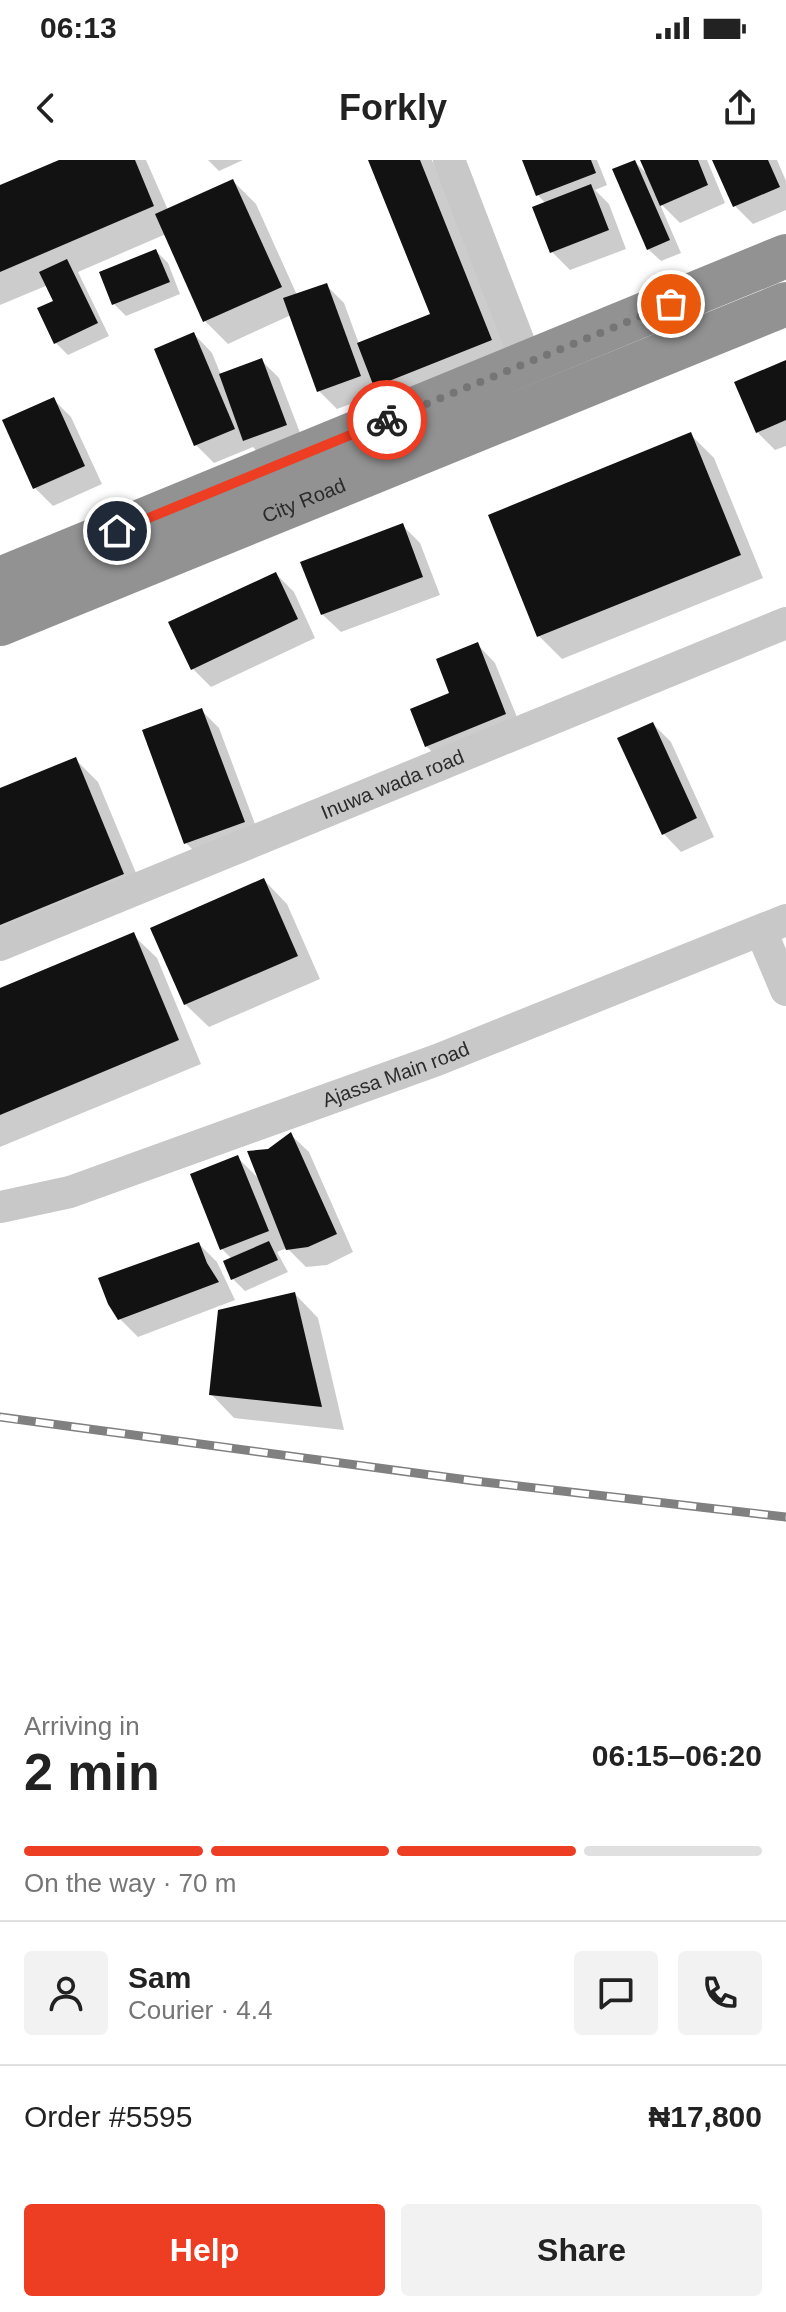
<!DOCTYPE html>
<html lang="en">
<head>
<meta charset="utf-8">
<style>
	:root { --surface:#fff; --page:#f2f2f2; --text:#222; --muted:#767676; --line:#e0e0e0; --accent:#ed3d23 }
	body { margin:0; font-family:Helvetica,sans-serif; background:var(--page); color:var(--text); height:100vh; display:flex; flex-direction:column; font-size:30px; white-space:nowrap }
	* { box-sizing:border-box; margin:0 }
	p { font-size:26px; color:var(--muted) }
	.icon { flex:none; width:44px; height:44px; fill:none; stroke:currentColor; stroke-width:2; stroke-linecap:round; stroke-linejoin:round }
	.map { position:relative; height:1528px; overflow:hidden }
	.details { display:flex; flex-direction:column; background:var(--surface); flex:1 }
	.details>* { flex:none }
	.pin { position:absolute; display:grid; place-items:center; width:68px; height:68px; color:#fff; margin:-34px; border:4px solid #fff; border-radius:50%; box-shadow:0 2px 8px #0007 }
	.courier { position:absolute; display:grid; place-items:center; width:80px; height:80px; margin:-40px; border:6px solid #ed3d23; border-radius:50%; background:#fff; color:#222; box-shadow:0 2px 10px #0007 }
	.overview em { font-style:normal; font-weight:600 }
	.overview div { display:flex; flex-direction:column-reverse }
	.overview { display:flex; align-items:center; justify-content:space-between; height:136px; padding:0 24px }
	h1 { font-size:52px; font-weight:600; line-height:60px }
	.bar { display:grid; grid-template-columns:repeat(4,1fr); gap:12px 8px; align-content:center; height:96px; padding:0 24px }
	.bar i { height:10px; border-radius:6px; background:var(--line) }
	.bar .on { background:var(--accent) }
	.bar p { grid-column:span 4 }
	.line { display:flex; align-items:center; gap:20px; padding:0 24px; border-top:2px solid var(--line) }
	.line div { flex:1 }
	.round { display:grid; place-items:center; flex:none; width:84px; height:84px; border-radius:8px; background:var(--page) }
	.cta { display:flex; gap:16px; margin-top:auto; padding:16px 24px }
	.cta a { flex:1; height:92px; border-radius:8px; background:var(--accent); color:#fff; font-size:32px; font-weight:600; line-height:92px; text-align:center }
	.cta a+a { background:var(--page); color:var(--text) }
	.status { display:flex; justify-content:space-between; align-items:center; height:56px; padding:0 40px; background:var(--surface); direction:ltr }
	.status svg { height:22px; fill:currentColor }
	header { display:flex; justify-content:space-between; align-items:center; height:104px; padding:0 24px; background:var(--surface); font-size:36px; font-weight:600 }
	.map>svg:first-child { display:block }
</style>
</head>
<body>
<div class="status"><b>06:13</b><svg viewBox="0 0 49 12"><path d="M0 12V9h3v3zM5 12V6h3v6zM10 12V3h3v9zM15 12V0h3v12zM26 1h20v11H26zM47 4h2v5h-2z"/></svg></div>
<header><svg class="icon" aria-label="back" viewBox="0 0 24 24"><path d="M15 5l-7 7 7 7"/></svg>Forkly<svg class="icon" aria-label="share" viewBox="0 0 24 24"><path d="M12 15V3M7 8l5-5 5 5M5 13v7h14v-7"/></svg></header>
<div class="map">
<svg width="786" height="1528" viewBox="0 0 786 1528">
	<rect width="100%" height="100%" fill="#fff"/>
	<g fill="#0003">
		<path d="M64 0H146L168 50 233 21 256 44 297 135 326 125 344 143 359 184 433 155 371 0H432L514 203 399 249 373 222 377 234 337 249 319 231 291 155 228 184 205 161 166 74 78 112 109 176 68 195 56 183V142L48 125 0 145V27Z"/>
		<path d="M208 0H243L219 11Z"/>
		<path d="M524 0H597L607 25 595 30 609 44 626 89 570 110 552 92 535 48 546 44 538 35Z"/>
		<path d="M642 0H707L725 43 680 63 659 42 681 93 661 101 648 89 635 2 649 16Z"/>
		<path d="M715 0H777L786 21V50L753 64 735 46Z"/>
		<path d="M156 91 168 103 180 134 126 156 114 144Z"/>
		<path d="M194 174 212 193 221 215 261 200 279 218 304 283 263 298 253 287 214 303 196 285Z"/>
		<path d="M786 202V286L775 290 757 272Z"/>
		<path d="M53 239 71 257 102 324 53 346 35 328Z"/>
		<path d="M691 275 714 298 763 418 562 499 539 476Z"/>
		<path d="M402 365 420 383 440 435 341 472 322 454Z"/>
		<path d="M276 414 294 432 315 478 211 527 193 509Z"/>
		<path d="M477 484 495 503 523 572 445 604 426 586Z"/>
		<path d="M201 550 219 568 261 680 204 701 186 683Z"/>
		<path d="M653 564 671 582 714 677 681 692 663 673Z"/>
		<path d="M75 599 98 622 146 737 0 797V630Z"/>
		<path d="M264 720 287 744 320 819 209 867 185 844Z"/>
		<path d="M133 775 157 798 201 904 0 987V830Z"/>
		<path d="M291 975 309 992 353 1092 327 1105 306 1107 287 1088 277 1092 288 1112 245 1131 233 1119 232 1099 222 1089 237 997 261 1021 269 991Z"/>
		<path d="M199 1084 217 1102 235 1140 138 1177 120 1159Z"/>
		<path d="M295 1134 318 1158 344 1270 234 1258 211 1234Z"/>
	</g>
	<g fill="#121212">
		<path d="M59 0H135L154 46 0 112V25Z"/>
		<path d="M368 0H420L492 180 374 227 357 183 430 154Z"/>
		<path d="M522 0H591L596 13 536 36Z"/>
		<path d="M635 0 670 80 647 90 612 9Z"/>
		<path d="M640 0H698L708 25 660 46Z"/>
		<path d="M712 0H768L780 27 733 47Z"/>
		<path d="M233 19 282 127 203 162 155 54Z"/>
		<path d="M591 24 609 70 550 93 532 47Z"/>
		<path d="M156 89 170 122 112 145 99 112Z"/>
		<path d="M67 99 98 163 54 184 37 148 53 141 39 112Z"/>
		<path d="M327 123 361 216 317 232 283 138Z"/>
		<path d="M194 172 235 269 194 286 154 189Z"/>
		<path d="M262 198 287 265 243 281 219 214Z"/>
		<path d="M786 200V260L756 273 734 222Z"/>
		<path d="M54 237 85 306 33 329 2 260Z"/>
		<path d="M691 272 741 395 537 477 488 355Z"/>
		<path d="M403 363 423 417 321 455 300 402Z"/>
		<path d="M276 412 298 459 191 510 168 462Z"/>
		<path d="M478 482 506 554 425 587 410 549 449 533 436 499Z"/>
		<path d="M202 548 245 662 184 684 142 570Z"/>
		<path d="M653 562 697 658 662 675 617 578Z"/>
		<path d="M76 597 124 714 0 765V628Z"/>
		<path d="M264 718 298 796 184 845 150 768Z"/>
		<path d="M134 772 179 880 0 955V828Z"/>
		<path d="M291 972 337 1074 308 1087 286 1090 247 991 268 989Z"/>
		<path d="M238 995 269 1071 220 1090 190 1014Z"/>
		<path d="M269 1081 278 1100 231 1120 223 1101Z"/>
		<path d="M199 1082 207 1103 219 1122 118 1160 108 1144 98 1118Z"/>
		<path d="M295 1132 322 1247 209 1235 218 1150Z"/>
	</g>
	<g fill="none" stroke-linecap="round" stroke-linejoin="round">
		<g stroke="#c8c8c8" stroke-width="32">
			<path d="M449 0 527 203"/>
			<path d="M761 771 786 830"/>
			<path id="s1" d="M0 785 786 463"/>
			<path id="s2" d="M0 1047 70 1032 437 900 786 760"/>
		</g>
		<g stroke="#929292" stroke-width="44">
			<path d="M0 419 786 96"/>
			<path id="s3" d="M0 464 786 144"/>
		</g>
		<g stroke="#808080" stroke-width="9">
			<path id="rail" d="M0 1257 475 1321 786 1357"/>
		</g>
		<use href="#rail" stroke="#fff" stroke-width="6" stroke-dasharray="18" stroke-linecap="butt"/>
	</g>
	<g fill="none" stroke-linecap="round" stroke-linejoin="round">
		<path stroke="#757575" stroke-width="8" stroke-dasharray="0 14.4" d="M387 260 671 144"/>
		<path stroke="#ed3d23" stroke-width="10" d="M117 371 387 260"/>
	</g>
	<g text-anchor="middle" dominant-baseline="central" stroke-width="8" stroke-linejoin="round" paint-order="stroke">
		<g font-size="20" fill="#2b2b2b" stroke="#fff">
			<text stroke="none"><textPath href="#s3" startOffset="328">City Road</textPath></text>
			<text stroke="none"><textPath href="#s1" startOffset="424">Inuwa wada road</textPath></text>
			<text stroke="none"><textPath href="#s2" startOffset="418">Ajassa Main road</textPath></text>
		</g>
	</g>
</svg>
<div class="pin" style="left:671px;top:144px;background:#ea580c"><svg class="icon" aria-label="bag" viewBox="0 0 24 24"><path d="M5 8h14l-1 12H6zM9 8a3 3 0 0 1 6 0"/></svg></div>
<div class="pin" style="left:117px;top:371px;background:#1f2937"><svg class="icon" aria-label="home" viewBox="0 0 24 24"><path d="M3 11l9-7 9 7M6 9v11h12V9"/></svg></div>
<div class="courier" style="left:387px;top:260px"><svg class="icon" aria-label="bike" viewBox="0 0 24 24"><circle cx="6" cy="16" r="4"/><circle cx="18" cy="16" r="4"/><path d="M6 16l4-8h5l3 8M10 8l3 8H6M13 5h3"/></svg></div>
</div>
<section class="details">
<div class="overview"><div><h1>2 min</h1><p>Arriving in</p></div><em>06:15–06:20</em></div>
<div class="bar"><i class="on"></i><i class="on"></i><i class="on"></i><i></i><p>On the way · 70 m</p></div>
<div class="line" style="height:144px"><a class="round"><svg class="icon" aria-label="person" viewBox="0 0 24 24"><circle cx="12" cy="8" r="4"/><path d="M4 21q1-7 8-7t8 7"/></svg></a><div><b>Sam</b><p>Courier · 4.4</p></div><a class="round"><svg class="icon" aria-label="chat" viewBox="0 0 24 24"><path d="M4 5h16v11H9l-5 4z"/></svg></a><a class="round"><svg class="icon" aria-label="phone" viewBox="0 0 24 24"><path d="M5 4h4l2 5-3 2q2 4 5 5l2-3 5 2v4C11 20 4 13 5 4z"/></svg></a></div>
<div class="line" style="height:104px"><div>Order #5595</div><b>₦17,800</b></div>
<div class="cta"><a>Help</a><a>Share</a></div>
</section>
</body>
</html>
